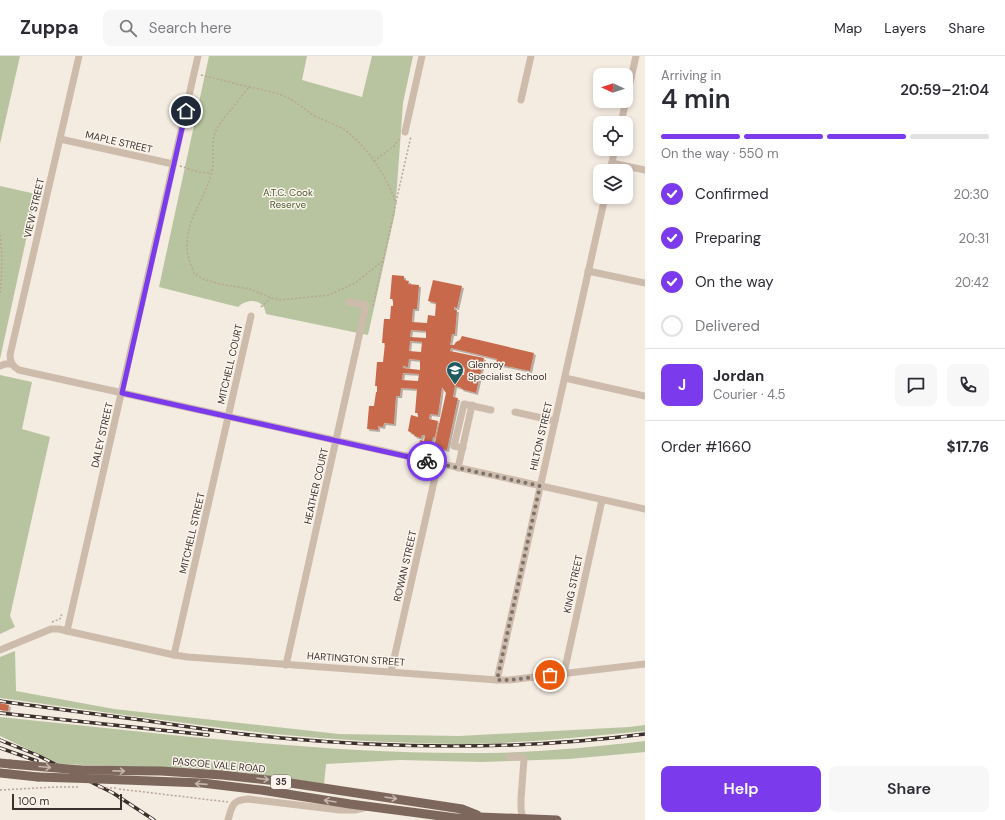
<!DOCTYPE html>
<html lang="en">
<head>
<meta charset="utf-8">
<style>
	:root { --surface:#fff; --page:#f7f7f7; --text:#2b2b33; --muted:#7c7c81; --line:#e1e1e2; --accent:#7c3aed }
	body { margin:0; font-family:"DM Sans",sans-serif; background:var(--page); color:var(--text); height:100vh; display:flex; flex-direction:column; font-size:15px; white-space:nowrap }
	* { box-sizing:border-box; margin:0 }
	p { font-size:13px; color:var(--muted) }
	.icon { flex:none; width:22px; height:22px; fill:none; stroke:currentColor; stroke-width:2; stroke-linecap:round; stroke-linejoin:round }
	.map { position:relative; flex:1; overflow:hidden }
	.panel { display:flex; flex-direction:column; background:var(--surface); width:360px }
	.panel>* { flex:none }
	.needle { width:26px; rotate:274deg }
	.fabs { position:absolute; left:593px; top:12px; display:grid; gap:8px }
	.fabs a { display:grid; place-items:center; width:40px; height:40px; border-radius:8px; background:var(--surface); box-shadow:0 2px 6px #0003; font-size:20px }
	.scale { position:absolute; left:12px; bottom:10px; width:110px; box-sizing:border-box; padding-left:4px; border:2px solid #3b302b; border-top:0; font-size:11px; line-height:14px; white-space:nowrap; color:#3b302b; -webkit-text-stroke:3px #fbf5ee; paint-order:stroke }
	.pin { position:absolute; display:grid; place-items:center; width:34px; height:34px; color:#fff; margin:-17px; border:2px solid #fff; border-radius:50%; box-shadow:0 1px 4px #0007 }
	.courier { position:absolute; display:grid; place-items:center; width:40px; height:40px; margin:-20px; border:3px solid #7c3aed; border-radius:50%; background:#fff; color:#222; box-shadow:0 1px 5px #0007 }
	.head em { font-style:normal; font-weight:600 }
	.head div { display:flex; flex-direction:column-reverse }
	.head { display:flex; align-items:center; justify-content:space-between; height:68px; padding:0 16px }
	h1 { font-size:26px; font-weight:600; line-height:30px }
	.bar { display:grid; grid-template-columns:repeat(4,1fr); gap:6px 4px; align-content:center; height:48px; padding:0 16px }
	.bar i { height:5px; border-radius:3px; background:var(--line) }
	.bar .active { background:var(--accent) }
	.bar p { grid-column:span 4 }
	.line { display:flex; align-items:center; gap:10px; padding:0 16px; border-top:1px solid var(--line) }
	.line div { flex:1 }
	.round { display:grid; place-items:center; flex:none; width:42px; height:42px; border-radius:8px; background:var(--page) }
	ol { padding:0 16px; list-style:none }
	li { display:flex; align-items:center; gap:12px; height:44px }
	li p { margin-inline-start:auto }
	li .icon { padding:4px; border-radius:50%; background:var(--accent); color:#fff; stroke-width:4 }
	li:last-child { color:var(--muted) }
	li i { width:22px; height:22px; border:2px solid var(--line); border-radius:50% }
	.button { display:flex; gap:8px; margin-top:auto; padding:8px 16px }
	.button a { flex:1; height:46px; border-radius:8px; background:var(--accent); color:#fff; font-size:16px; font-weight:600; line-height:46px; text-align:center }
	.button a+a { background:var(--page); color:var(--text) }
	header { display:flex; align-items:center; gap:24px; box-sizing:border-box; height:56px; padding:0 20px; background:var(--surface); border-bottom:1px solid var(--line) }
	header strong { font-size:19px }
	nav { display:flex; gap:22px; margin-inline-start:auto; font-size:14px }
	.search { width:280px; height:36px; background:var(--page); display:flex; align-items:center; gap:10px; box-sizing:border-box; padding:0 14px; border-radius:8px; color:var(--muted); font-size:15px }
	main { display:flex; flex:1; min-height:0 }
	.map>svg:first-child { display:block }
</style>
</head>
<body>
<header>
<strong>Zuppa</strong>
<div class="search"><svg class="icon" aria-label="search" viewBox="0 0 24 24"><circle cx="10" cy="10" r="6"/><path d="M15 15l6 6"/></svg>Search here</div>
<nav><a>Map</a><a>Layers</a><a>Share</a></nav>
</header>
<main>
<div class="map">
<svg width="645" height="764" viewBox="0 0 645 764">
	<defs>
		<filter id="shadow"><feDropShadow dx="2" dy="2" stdDeviation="0" flood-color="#0004"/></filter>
	</defs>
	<rect width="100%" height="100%" fill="#f4ebe1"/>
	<g fill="#b8c4a0">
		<path d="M0 0H20L0 88Z"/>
		<path d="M209 0H307L302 24 362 41 372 0H413L403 47 395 157 368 279 266 258C266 256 264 252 264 251 257 242 245 244 238 251L159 231Z"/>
		<path d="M0 130 36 138 0 303Z"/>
		<path d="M0 319 32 326 22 373 50 381 10 560 15 571 0 578Z"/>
		<path d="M15 595 16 635 114 653 339 678 459 680 629 671 645 669V675C582 681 520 688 457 688 396 687 335 684 274 678 183 668 91 654 0 642V601Z"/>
		<path d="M0 661C64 668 127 674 191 681 282 689 372 697 463 697 524 698 585 692 645 685V696L569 703 482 706 400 704 326 708 324 728 247 717 193 712 110 710 60 708 0 680Z"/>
	</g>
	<g fill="#c8694b" fill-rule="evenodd" filter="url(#shadow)">
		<path d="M392 219 404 220V224L409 225 408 228 419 229 417 253H413L412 266 427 267 428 259 435 260 436 247 428 245 433 224 462 230 457 252 454 251V254H457L455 278H452L450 289H454L456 286 460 284 462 280 534 297 530 315 496 308 497 303 451 292 450 295 484 302 476 337 461 333 462 332 455 330 453 341 458 342 447 394 434 391 446 337 442 331 438 359 430 358 429 363 438 365 435 381H433L432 386 434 387 432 394 419 390 420 384 424 385 425 379H422L421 382 414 380 415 379 412 378V377L408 375 411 359 418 361V357H415L417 333 401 332 400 340H396L394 368 384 367 383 371 378 370V374L367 373 369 350H374L376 336H377V330H375L377 306H383L385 287H382L384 263H390L391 250H393V243H390ZM411 274 426 275V282L410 281ZM410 285 422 286 421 296 409 295ZM409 303 420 304V314L403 312V310L408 311ZM453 309 465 312 464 319 451 317ZM403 317 419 318 418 325 402 324Z"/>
		<path d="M0 647 9 649 8 655 0 654Z"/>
	</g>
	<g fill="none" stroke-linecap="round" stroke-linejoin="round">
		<g stroke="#b9a596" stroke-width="1.5" stroke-dasharray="2 2" stroke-linecap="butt">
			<path d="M201 19 249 31"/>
			<path d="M249 31C260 33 282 38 290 43 298 47 305 54 313 59 324 65 336 68 346 75 367 90 388 123 396 147L383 205 355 227 329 239 280 244 271 242 250 233 220 228 203 223 194 217C191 209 187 200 187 191 186 162 207 141 212 114 215 100 210 87 216 75 219 67 225 61 230 55 236 47 243 39 249 31Z"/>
			<path d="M374 105 394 90 401 81"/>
			<path d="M180 110 199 116 211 117"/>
			<path d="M396 146 411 80"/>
			<path d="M0 179C3 198 2 218 0 238"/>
			<path d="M373 250 383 205"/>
			<path d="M261 251 271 242"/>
			<path d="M52 566 60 563 61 559 63 560"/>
			<path d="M119 733 228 746"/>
			<path d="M0 734 56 731"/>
		</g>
		<g stroke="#cdbbac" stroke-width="7">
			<path d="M79 0 10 299C10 306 13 311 19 314L645 453"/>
			<path d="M521 44 531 0"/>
			<path d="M621 67 636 0"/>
			<path d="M405 76 422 0"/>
			<path d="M60 83 173 108"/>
			<path d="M612 107 645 114"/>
			<path d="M610 115 615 93"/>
			<path d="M588 215 645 227"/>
			<path d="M0 310 5 308H12"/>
			<path d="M565 322 645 340"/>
			<path d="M515 356 555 365"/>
			<path d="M463 392 454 390 464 348 491 354"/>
			<path d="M458 412 472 349"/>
			<path d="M67 575 198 0"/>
			<path d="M0 594 51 573H59L67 575 174 599 188 601 497 624H509L645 608"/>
			<path d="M174 599 251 260"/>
			<path d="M286 609 366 249 349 246"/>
			<path d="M391 616 438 408"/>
			<path d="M564 617 602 444"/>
			<path d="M497 624 605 141"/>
			<path d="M509 701H522L524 703 521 743V753L523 764"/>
			<path d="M228 764C232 750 232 744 248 743L340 754H355L367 751"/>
		</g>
		<g stroke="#7d675c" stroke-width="9">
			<path d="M0 707 10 708"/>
			<path d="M80 714 161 715 222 719 277 725 462 753 477 759"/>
			<path d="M0 717 38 721"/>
			<path d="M99 723 202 727 261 734 350 748 456 762 480 761 557 764"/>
		</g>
		<g stroke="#3b302b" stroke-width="3.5">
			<g id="rail">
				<path d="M0 645C47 652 95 658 142 664 188 671 234 678 281 682 402 693 524 694 645 678"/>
				<path d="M0 657 208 679"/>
				<path d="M0 684 37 699 113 737 154 764"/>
				<path d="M0 692 37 705"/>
			</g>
		</g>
		<use href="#rail" stroke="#fbf5ee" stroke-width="2" stroke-dasharray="6" stroke-linecap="butt"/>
		<g stroke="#b9a596" stroke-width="1.5" stroke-dasharray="2 2" stroke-linecap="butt">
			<path d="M56 731H78"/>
			<path d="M98 732H117"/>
		</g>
		<g stroke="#7d675c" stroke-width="9">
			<path d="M10 708 80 714"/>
			<path d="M38 721 99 723"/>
		</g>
	</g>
	<defs><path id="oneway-shaft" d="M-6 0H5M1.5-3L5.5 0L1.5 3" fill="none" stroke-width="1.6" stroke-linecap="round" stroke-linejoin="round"/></defs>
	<g stroke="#c2b5ac">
		<use href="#oneway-shaft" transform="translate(45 711) rotate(5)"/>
		<use href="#oneway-shaft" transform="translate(119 715) rotate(1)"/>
		<use href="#oneway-shaft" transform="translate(263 723) rotate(7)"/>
		<use href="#oneway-shaft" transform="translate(201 728) rotate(-176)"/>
		<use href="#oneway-shaft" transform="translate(391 742) rotate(8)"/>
		<use href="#oneway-shaft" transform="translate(330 745) rotate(-171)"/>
	</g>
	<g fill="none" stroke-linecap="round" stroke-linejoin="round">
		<path stroke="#7c716b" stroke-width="4" stroke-dasharray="0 7.2" d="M427 405 540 430 497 624H510L550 619"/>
		<path stroke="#7c3aed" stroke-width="5" d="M186 55 122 337 427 405"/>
	</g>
	<defs>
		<g id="school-pin" transform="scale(0.9)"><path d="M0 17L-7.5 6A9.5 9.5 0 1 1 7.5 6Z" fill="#1f5a5e" stroke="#fbf5ee"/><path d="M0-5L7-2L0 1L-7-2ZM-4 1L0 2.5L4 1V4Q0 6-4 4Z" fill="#fff"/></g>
	</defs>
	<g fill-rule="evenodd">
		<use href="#school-pin" x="455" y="314"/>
	</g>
	<g text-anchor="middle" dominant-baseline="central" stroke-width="3" stroke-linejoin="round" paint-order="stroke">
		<rect fill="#fbf5ee" stroke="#756b66" stroke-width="1" x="271" y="719" width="20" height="14" rx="3"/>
		<g font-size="9" font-weight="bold" fill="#3b302b">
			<text x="281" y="726">35</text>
		</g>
		<g font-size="10" fill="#3b302b" stroke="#fbf5ee">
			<text transform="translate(119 86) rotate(13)">MAPLE STREET</text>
			<text transform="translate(34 152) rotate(-77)">VIEW STREET</text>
			<text transform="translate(230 308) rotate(-77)">MITCHELL COURT</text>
			<text transform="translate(102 379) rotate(-77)">DALEY STREET</text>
			<text transform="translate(541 380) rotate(-77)">HILTON STREET</text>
			<text transform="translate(316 430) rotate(-77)">HEATHER COURT</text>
			<text transform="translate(192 477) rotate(-77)">MITCHELL STREET</text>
			<text transform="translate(405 510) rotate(-77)">ROWAN STREET</text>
			<text transform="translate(573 528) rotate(-78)">KING STREET</text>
			<text transform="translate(356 603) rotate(4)">HARTINGTON STREET</text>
			<text transform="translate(219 709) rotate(5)">PASCOE VALE ROAD</text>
		</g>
		<g font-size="10" fill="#4a5a2e" stroke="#fbf5ee">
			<text x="288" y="136">A.T.C. Cook<tspan x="288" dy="12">Reserve</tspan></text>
		</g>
		<g font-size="10" fill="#3b302b" stroke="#fbf5ee" text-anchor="start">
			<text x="468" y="308">Glenroy<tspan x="468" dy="12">Specialist School</tspan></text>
		</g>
	</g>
</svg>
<div class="fabs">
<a><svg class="needle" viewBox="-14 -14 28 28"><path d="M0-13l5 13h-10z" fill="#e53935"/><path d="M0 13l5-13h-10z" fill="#7c7c81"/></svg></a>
<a><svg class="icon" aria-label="locate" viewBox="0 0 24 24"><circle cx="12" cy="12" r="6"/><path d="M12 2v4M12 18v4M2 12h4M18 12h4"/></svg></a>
<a><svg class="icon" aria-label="layers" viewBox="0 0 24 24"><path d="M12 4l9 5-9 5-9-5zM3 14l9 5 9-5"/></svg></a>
</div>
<div class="scale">100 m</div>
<div class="pin" style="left:550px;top:619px;background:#ea580c"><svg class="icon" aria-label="bag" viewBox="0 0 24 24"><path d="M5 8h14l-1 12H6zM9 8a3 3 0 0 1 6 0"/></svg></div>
<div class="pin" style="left:186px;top:55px;background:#1f2937"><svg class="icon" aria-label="home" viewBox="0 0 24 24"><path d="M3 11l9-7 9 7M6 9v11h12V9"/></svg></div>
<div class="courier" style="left:427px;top:405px"><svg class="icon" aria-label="bike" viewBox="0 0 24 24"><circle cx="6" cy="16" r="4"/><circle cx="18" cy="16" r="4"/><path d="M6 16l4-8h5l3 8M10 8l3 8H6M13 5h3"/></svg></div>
</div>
<section class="panel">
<div class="head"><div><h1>4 min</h1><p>Arriving in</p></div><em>20:59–21:04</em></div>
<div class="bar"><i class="active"></i><i class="active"></i><i class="active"></i><i></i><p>On the way · 550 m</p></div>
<ol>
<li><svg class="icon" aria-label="check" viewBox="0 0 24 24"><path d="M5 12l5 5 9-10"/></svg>Confirmed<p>20:30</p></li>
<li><svg class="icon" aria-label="check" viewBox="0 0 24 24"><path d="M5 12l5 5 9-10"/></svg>Preparing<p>20:31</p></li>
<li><svg class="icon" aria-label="check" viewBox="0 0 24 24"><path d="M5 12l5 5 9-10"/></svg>On the way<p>20:42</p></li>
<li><i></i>Delivered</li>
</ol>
<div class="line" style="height:72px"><b class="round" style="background:var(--accent);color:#fff">J</b><div><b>Jordan</b><p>Courier · 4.5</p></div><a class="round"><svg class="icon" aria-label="chat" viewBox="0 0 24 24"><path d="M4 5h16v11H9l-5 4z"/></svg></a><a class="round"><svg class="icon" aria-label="phone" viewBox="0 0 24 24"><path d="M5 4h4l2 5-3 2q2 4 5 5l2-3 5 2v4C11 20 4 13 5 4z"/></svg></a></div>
<div class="line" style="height:52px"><div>Order #1660</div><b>$17.76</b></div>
<div class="button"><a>Help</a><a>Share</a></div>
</section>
</main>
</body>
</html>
